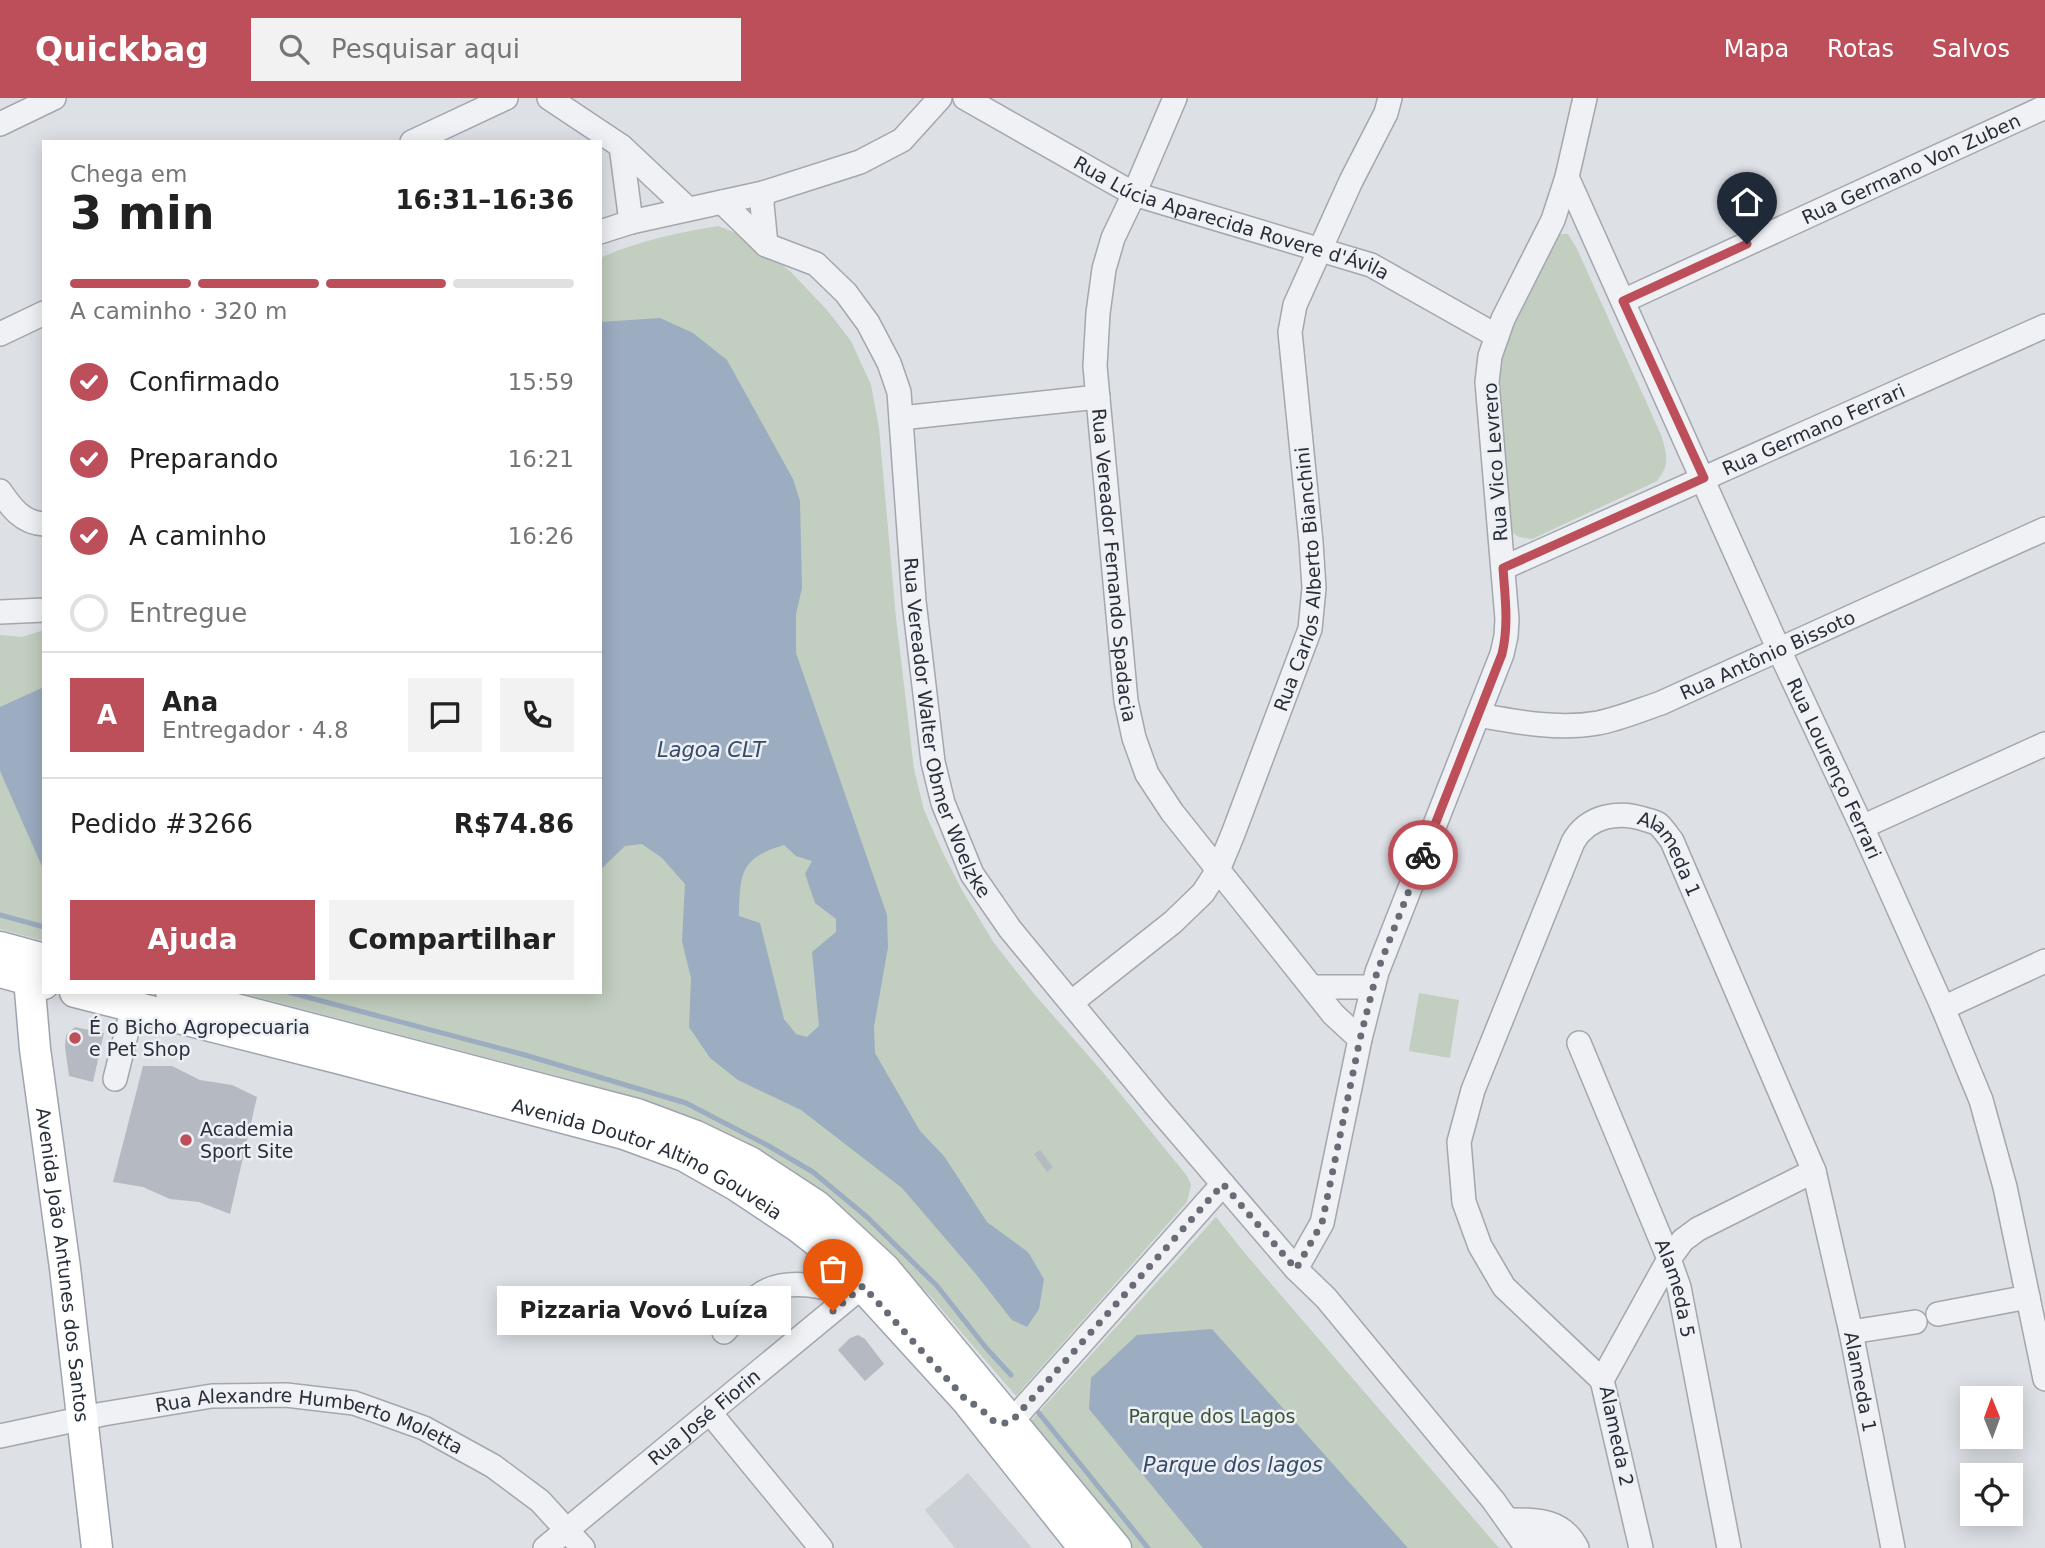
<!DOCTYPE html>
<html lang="pt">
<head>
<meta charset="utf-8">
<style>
	:root { --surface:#fff; --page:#f2f2f2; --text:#222; --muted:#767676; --line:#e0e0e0; --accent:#bd4f5b }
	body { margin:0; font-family:"DejaVu Sans",sans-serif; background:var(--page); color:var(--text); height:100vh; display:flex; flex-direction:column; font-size:26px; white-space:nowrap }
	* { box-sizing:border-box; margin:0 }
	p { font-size:23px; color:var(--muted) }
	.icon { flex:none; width:38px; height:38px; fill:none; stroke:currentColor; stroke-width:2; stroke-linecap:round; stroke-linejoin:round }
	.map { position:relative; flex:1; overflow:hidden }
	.drawer { position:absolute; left:42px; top:42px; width:560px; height:854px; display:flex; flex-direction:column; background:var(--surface); border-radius:0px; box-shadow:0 4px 18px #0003 }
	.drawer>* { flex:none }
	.needle { width:46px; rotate:359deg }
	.controls { position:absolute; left:1960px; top:1288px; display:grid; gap:14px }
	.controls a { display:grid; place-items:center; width:63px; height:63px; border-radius:0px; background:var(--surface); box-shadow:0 4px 18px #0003; font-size:35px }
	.pin { position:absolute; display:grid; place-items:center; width:60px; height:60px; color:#fff; margin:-72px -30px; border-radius:50% 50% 50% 0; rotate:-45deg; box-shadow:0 0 7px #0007 }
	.pin .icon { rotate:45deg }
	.courier { position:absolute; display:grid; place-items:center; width:70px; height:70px; margin:-35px; border:5px solid #bd4f5b; border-radius:50%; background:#fff; color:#222; box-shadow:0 2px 9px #0007 }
	.bubble { position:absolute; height:49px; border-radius:0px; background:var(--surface); box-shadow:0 4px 18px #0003; font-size:23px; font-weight:700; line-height:49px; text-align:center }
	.summary em { font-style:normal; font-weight:700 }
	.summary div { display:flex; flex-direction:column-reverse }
	.summary { display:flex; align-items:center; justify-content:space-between; height:119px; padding:0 28px }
	h1 { font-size:46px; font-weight:700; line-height:52px }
	.bar { display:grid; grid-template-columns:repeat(4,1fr); gap:10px 7px; align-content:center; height:84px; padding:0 28px }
	.bar i { height:9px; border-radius:5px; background:var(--line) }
	.bar .selected { background:var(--accent) }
	.bar p { grid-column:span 4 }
	.line { display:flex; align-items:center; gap:18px; padding:0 28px; border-top:2px solid var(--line) }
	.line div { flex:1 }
	.round { display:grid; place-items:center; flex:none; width:74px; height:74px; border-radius:0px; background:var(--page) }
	ol { padding:0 28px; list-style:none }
	li { display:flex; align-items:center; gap:21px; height:77px }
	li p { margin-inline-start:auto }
	li .icon { padding:7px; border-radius:50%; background:var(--accent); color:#fff; stroke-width:4 }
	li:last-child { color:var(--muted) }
	li i { width:38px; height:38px; border:4px solid var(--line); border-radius:50% }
	.button { display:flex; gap:14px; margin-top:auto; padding:14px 28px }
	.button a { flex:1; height:80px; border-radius:0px; background:var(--accent); color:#fff; font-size:28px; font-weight:700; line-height:80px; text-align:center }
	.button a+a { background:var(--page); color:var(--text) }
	header { display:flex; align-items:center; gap:42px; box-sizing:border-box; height:98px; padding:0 35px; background:var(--accent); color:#fff }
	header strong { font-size:33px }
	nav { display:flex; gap:38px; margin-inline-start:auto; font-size:24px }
	.search { width:490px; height:63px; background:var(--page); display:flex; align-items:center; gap:18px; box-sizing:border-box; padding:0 24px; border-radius:0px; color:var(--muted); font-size:26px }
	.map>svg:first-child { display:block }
</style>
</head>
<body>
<header>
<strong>Quickbag</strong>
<div class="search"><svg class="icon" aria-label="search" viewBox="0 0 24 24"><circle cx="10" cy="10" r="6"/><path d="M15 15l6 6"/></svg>Pesquisar aqui</div>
<nav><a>Mapa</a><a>Rotas</a><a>Salvos</a></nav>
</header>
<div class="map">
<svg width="2045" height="1450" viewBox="0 0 2045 1450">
	<rect width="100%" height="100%" fill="#dde0e5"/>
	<path fill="#cbcfd6" d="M968 1375 1032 1450H955L925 1412Z"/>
	<g fill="#c2cebf">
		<path d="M718 128 744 138 790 173 827 212 851 243 871 287 879 330 896 520 914 671 924 712 943 755 963 794 994 845 1035 897 1101 972 1187 1078 1191 1087 1187 1104 1016 1298 931 1199 848 1115 778 1064 727 1035 683 1016 573 982 238 894H600V160C637 143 677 135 718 128Z"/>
		<path d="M1558 136H1568L1577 151 1662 339C1667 359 1670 366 1657 383L1532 441 1519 439 1510 433 1493 264Z"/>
		<path d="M44 532V843L0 831V537L22 539Z"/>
		<path d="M1419 895 1459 902 1450 960 1409 953Z"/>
		<path d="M1216 1119 1248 1159 1499 1450H1133L1030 1324Z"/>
	</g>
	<g fill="#9cacc1" fill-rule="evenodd">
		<path d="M660 220 693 235 727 262 793 381 800 403 802 490 796 516V555L887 817 888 849 874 929 875 955 920 1033 944 1058 987 1124 1028 1154 1044 1181 1039 1211 1027 1229 1012 1222 975 1175 902 1090 801 1012 738 982 710 960 689 929 691 880 682 843 685 786 662 760 642 746 625 748 600 772V224ZM784 747 796 758 812 763 805 776 815 805 836 821V834L812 854 819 928 807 939 796 936 784 921 760 825 739 818C740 775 740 760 784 747Z"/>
		<path d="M44 589V773L0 673V609Z"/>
		<path d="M1212 1231 1408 1450H1203L1089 1311 1091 1280 1137 1237Z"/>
	</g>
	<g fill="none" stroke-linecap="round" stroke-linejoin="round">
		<g stroke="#9cacc1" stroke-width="5">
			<path d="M0 817 44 829"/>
			<path d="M288 894 525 957 686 1005 767 1047 813 1074 867 1119 937 1188 987 1251 1011 1277"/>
			<path d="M1038 1314 1148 1450"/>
		</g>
	</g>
	<g fill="#b5b9c1">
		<path d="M75 929 104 935 93 984 69 978 65 949 66 937Z"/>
		<path d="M143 968H172L200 982 232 987 257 999 230 1116 199 1104 170 1101 143 1089 113 1084Z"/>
		<path d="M1040 1052 1053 1069 1047 1074 1034 1056Z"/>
		<path d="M858 1237 865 1241 884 1266 865 1283 838 1252 850 1240Z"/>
	</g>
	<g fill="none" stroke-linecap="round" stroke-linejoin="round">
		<g stroke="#a3a7ae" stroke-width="26">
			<g id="minor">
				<path d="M549 0 621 48 688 111"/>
				<path id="s1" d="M965 0 1134 96 1371 167 1497 238"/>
				<path id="s2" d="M1175 0 1134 96 1113 140 1104 171 1098 215 1095 268 1126 603 1134 640 1147 676 1172 714 1333 916 1360 941"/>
				<path d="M0 26 54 0"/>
				<path d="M412 44 506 0"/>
				<path d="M621 48 631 124"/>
				<path id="s3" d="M1567 79 1779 552 1862 729 1943 910 1981 1002 2005 1089 2045 1281"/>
				<path d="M763 95 762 106 766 147"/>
				<path id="s4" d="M722 104 766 147 816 166 846 195 868 225 889 265 899 294 914 503 933 664 943 705 972 776 1010 831 1156 1008 1296 1171 1326 1200 1493 1402 1527 1450"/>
				<path d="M600 134 631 124 763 95 860 64 902 42 940 0"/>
				<path id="s5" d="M1623 203 2045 9"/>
				<path d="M0 236 44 215"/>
				<path d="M901 320 1098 299"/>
				<path d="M0 393C11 409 22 425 44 426"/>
				<path id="s6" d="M1503 470 2045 228"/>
				<path d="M0 514 44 512"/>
				<path id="s7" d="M1478 617C1517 624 1558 632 1598 625 1619 621 1640 612 1661 605L2045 431"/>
				<path d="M1862 729 2045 646"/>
				<path d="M1313 889H1373"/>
				<path id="s8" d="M1072 904 1173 824 1203 795 1218 772 1233 736 1310 531 1314 490 1311 444 1290 234 1295 207 1351 83 1386 15 1390 0"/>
				<path d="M1943 910 2045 863"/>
				<path id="s9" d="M1579 945 1669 1161 1679 1189 1729 1450"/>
				<path d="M115 981 133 909"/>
				<path d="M1296 1171 1322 1125 1360 941 1377 874 1502 556 1506 538 1507 521 1487 284 1490 258 1503 221 1553 122 1567 79 1585 0"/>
				<path d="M1938 1216 2028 1199"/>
				<path d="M724 1234C735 1222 746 1208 758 1198 783 1178 826 1189 853 1196"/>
				<path d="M1851 1234 1915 1224"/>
				<path id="s10" d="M1602 1282 1504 1189 1480 1148 1464 1104 1459 1044 1473 992 1573 744C1588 717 1620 712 1647 722 1648 722 1657 725 1658 726 1663 730 1668 738 1672 743L1814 1073 1851 1234 1893 1450"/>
				<path d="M711 1316 821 1450"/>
				<path d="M996 1325 1003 1327 1012 1323 1223 1086"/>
				<path id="s11" d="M0 1338 103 1316 212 1298 286 1297 354 1305 424 1330 493 1368 540 1403 583 1450"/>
				<path d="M1508 1422C1537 1422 1562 1421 1577 1450"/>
				<path d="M1520 1438 1547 1444 1553 1450"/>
				<path id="s12" d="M545 1450 875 1178"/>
				<path d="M1641 1450 1602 1282 1669 1161 1683 1142 1698 1131 1814 1073"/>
			</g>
		</g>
		<g stroke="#9ea4af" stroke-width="33">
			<g id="major">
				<path d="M0 849 44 861"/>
				<path id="s13" d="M27 857 35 951 65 1170 97 1450"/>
				<path d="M0 874 44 886"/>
				<path id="s14" d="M75 894 341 961 624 1036 684 1058 737 1088 797 1128 833 1156 967 1303 1084 1450"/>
				<path d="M171 894 637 1016 696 1038 750 1064 817 1108 885 1171 1116 1450"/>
			</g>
		</g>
		<use href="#minor" stroke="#eff1f4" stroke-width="23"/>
		<use href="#major" stroke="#fff" stroke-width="30"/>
	</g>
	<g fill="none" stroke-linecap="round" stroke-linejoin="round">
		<path stroke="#676c76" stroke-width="7" stroke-dasharray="0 12.6" d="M833 1213 863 1188 967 1303C972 1305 978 1308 982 1312 992 1322 996 1329 1012 1323L1223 1086 1296 1171 1322 1125 1360 941 1377 874 1423 757"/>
		<path stroke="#bd4f5b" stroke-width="9" d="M1423 757 1502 556C1509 527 1505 499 1503 470L1704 380 1623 203 1747 146"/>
	</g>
	<g fill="#bd4f5b" stroke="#eceff3" stroke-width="2.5">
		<circle cx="75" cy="940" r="7"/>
		<circle cx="186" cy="1042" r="7"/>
	</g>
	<g text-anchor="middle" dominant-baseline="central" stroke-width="5" stroke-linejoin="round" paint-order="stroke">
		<g font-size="19" fill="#282e3a" stroke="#eceff3">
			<text stroke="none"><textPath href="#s5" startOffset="317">Rua Germano Von Zuben</textPath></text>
			<text stroke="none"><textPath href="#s1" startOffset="294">Rua Lúcia Aparecida Rovere d'Ávila</textPath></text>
			<text stroke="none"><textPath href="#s6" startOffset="340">Rua Germano Ferrari</textPath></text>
			<text transform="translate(1495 364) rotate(-94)">Rua Vico Levrero</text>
			<text stroke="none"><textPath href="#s2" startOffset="483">Rua Vereador Fernando Spadacia</textPath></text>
			<text stroke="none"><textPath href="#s8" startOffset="504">Rua Carlos Alberto Bianchini</textPath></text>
			<text stroke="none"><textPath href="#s7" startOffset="304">Rua Antônio Bissoto</textPath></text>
			<text stroke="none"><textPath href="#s4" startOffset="611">Rua Vereador Walter Obmer Woelzke</textPath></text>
			<text stroke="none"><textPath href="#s3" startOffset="649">Rua Lourenço Ferrari</textPath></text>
			<text stroke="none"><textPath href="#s10" startOffset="737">Alameda 1</textPath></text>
			<text stroke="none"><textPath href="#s14" startOffset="598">Avenida Doutor Altino Gouveia</textPath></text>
			<text stroke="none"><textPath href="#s13" startOffset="312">Avenida João Antunes dos Santos</textPath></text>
			<text stroke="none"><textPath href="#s9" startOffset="264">Alameda 5</textPath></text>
			<text stroke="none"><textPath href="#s10" startOffset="1304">Alameda 1</textPath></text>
			<text stroke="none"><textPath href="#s12" startOffset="206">Rua José Fiorin</textPath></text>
			<text stroke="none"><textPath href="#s11" startOffset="317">Rua Alexandre Humberto Moletta</textPath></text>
			<text transform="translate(1617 1338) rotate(78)">Alameda 2</text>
		</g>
		<g font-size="19" fill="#282e3a" stroke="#eceff3" text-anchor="start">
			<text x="89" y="929">É o Bicho Agropecuaria<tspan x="89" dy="22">e Pet Shop</tspan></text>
			<text x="200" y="1031">Academia<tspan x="200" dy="22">Sport Site</tspan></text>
		</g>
		<g font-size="19" fill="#3b5437" stroke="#eceff3">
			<text x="1212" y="1318">Parque dos Lagos</text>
		</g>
		<g font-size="21" font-style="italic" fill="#374b69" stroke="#eceff3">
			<text x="711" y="652">Lagoa CLT</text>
			<text x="1233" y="1367">Parque dos lagos</text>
		</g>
	</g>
</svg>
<div class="controls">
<a><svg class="needle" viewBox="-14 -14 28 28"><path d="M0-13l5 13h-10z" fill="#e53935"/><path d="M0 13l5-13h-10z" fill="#767676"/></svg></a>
<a><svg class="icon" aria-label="locate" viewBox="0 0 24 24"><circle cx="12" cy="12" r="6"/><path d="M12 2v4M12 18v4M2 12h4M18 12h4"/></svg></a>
</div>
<div class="pin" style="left:833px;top:1213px;background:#ea580c"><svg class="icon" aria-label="bag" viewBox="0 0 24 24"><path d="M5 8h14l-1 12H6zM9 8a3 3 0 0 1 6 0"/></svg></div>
<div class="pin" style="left:1747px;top:146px;background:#1f2937"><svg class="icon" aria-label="home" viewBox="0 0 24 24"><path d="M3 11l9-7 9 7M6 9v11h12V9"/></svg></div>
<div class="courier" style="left:1423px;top:757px"><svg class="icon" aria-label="bike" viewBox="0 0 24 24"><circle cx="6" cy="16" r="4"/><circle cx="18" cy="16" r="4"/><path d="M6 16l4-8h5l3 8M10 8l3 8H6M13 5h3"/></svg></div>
<div class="bubble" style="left:497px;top:1188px;width:294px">Pizzaria Vovó Luíza</div>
<section class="drawer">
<div class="summary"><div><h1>3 min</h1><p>Chega em</p></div><em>16:31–16:36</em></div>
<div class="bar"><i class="selected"></i><i class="selected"></i><i class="selected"></i><i></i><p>A caminho · 320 m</p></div>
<ol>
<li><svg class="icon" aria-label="check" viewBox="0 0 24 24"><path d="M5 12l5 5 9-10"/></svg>Confirmado<p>15:59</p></li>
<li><svg class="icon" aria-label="check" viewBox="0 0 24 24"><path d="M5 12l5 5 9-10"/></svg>Preparando<p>16:21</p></li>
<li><svg class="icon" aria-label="check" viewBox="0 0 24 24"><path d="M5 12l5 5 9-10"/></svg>A caminho<p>16:26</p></li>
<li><i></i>Entregue</li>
</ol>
<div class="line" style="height:126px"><b class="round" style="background:var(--accent);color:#fff">A</b><div><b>Ana</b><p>Entregador · 4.8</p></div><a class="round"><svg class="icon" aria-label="chat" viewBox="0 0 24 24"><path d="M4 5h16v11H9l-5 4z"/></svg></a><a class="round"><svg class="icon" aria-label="phone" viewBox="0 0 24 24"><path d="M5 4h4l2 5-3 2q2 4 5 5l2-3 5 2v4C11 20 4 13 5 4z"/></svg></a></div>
<div class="line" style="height:91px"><div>Pedido #3266</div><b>R$74.86</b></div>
<div class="button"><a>Ajuda</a><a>Compartilhar</a></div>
</section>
</div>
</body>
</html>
